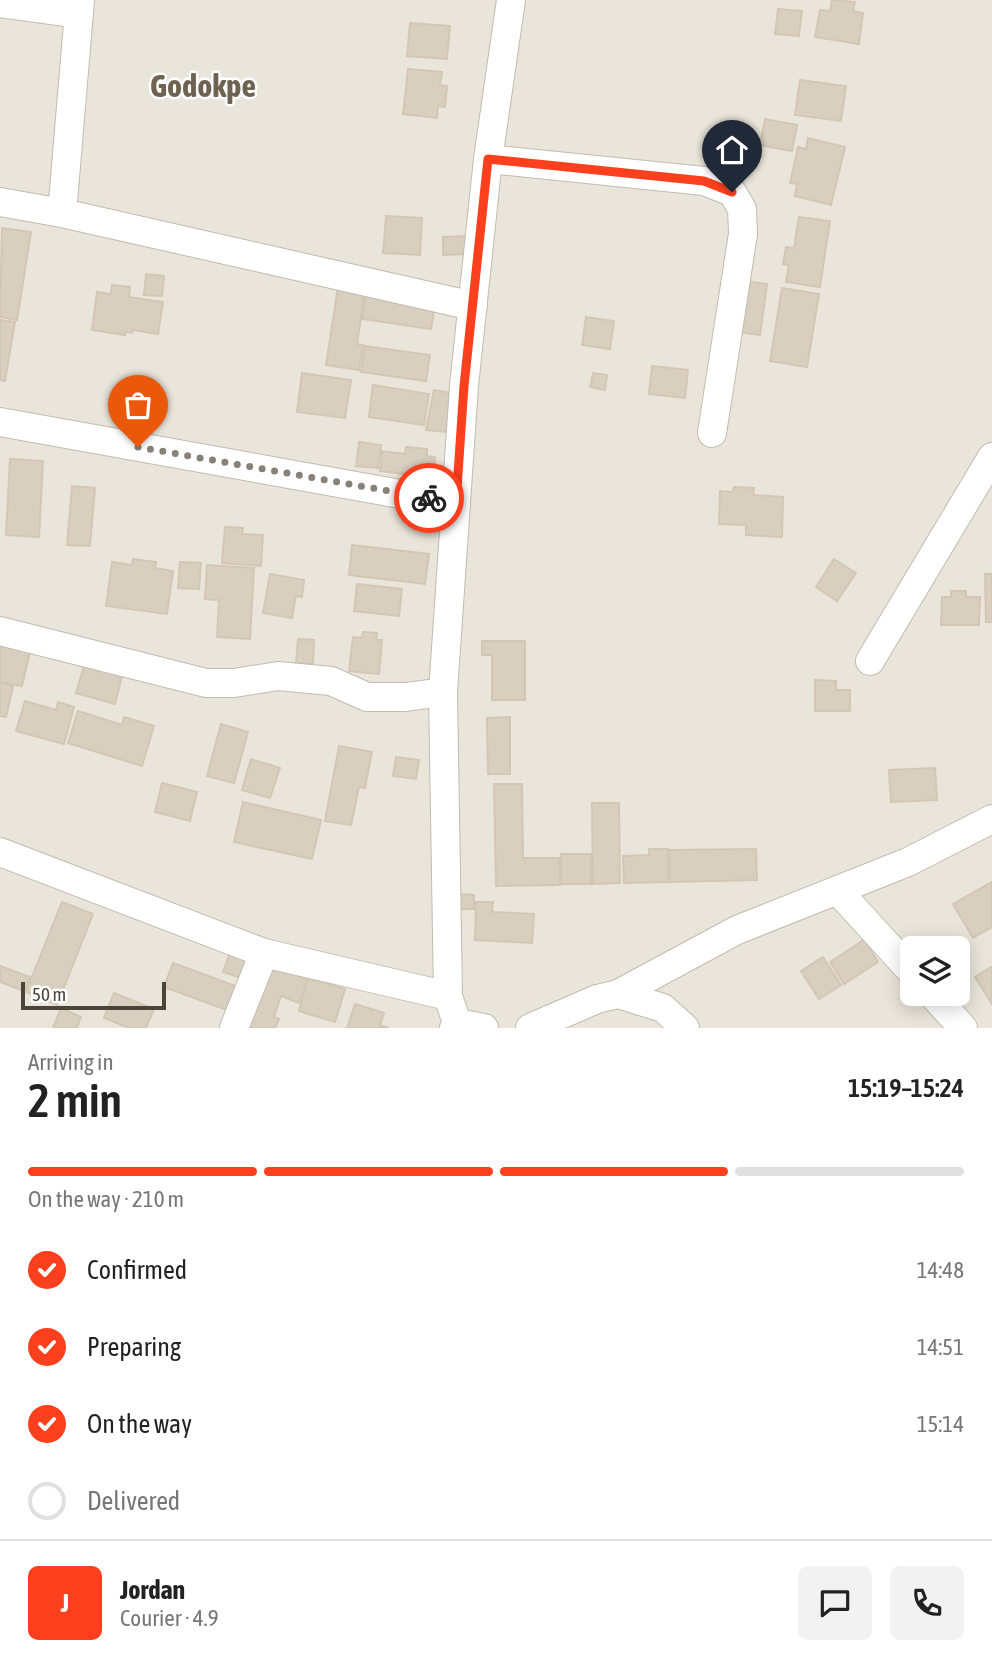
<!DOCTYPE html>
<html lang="en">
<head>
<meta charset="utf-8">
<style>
	:root { --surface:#fff; --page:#f2f2f2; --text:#222; --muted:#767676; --line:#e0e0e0; --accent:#fc3f1d }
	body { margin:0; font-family:"Asap Condensed",sans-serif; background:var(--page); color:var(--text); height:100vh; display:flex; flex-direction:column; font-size:26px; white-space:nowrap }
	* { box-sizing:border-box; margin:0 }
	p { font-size:23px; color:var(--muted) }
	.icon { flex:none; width:38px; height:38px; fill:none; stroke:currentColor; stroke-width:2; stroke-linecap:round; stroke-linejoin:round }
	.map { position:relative; height:1028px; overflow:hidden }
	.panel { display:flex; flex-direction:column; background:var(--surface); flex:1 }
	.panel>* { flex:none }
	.fabs { position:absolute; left:900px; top:936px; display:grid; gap:14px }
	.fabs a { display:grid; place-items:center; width:70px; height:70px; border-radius:10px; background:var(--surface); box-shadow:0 4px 18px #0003; font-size:35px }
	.scale { position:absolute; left:21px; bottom:18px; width:145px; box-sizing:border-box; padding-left:7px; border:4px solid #4b4439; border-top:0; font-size:19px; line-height:24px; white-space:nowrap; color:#4b4439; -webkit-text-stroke:5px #fff; paint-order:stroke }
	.pin { position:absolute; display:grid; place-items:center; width:60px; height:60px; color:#fff; margin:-72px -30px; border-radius:50% 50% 50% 0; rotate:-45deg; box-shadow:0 0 7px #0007 }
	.pin .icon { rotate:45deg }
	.courier { position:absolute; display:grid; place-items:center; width:70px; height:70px; margin:-35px; border:5px solid #fc3f1d; border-radius:50%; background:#fff; color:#222; box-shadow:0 2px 9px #0007 }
	.head em { font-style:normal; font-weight:600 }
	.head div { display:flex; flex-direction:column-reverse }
	.head { display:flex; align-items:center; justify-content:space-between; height:119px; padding:0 28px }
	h1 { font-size:46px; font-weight:600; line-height:52px }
	.bar { display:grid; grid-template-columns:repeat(4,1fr); gap:10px 7px; align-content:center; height:84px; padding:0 28px }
	.bar i { height:9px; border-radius:5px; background:var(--line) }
	.bar .active { background:var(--accent) }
	.bar p { grid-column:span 4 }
	.line { display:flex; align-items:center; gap:18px; padding:0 28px; border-top:2px solid var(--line) }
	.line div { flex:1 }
	.round { display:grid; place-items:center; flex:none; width:74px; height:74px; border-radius:10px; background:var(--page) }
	ol { padding:0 28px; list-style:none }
	li { display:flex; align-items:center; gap:21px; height:77px }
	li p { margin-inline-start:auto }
	li .icon { padding:7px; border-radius:50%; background:var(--accent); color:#fff; stroke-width:4 }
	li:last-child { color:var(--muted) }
	li i { width:38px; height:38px; border:4px solid var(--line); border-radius:50% }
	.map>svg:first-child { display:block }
</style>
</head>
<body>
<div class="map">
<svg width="992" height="1028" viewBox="0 0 992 1028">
	<rect width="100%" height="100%" fill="#f6f3ec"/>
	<path fill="#eae5da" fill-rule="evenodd" d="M0 0H992V1028H0ZM912 948H957V994H912Z"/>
	<g fill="#d8cfc1" stroke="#d3c7b4" stroke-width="2">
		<path d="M832 0 855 2 853 11 863 13 859 44 815 37 820 10 830 11Z"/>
		<path d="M778 9 802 11 799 36 775 34Z"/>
		<path d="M410 23 450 26 447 59 407 56Z"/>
		<path d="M408 69 442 72 440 85 447 86 445 107 438 106 437 118 403 114Z"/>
		<path d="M800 80 846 86 841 121 795 115Z"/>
		<path d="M765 119 797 125 792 151 760 145Z"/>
		<path d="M808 138 845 147 831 205 795 196 797 184 790 183 798 147 806 149Z"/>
		<path d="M386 216 422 218 420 255 383 253Z"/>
		<path d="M799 217 830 221 820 287 786 282 789 265 783 264 786 247 794 248Z"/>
		<path d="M2 228 31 232 17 320 0 317Z"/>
		<path d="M469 236 470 254 443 255V237Z"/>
		<path d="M146 274 164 276 162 296 144 295Z"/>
		<path d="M743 281 767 284 760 335 737 332Z"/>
		<path d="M112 285 130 287 129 297 163 302 158 334 133 330 132 333 125 332V335L92 330 97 292 111 294Z"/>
		<path d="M338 287 365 291 357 344 363 345 359 370 326 365Z"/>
		<path d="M782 288 819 294 807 367 770 361Z"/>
		<path d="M366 293 435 303 431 329 362 319Z"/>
		<path d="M586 317 614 321 610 349 582 345Z"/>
		<path d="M0 320 15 322 5 381 0 380Z"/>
		<path d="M365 346 430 355 426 381 361 372Z"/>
		<path d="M652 366 688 370 685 398 649 394Z"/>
		<path d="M302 373 351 380 345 418 297 412Z"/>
		<path d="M593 373 607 375 605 390 590 387Z"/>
		<path d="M373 385 429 394 424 425 369 417Z"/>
		<path d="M434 390 452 393 446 432 426 430Z"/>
		<path d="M359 442 381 445 378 468 356 466Z"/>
		<path d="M406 447 427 449V456L435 457 433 478 380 471 382 451 405 454Z"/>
		<path d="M10 459 43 461 39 537 6 535Z"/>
		<path d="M72 486 95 488 90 546 67 545Z"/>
		<path d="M734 487 754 488 753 495 783 497 782 537 746 535V525L719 524 720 491 733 492Z"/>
		<path d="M225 527 243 528 242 534 263 535 261 566 222 563Z"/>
		<path d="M352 545 429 554 425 584 349 575Z"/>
		<path d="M133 559 156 562 155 568 173 571 167 614 106 606 112 562 132 565Z"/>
		<path d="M834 559 856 573 837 601 816 587Z"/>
		<path d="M180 562 201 563 199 589 178 588Z"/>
		<path d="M207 565 254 568 250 639 217 637 219 600 205 599Z"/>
		<path d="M270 574 304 580 302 597 296 596 292 618 263 613Z"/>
		<path d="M985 574H992V622H986Z"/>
		<path d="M357 584 402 589 399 616 354 611Z"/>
		<path d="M951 591H966V597H980L979 625H941L942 597H951Z"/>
		<path d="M363 632 377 633 376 640H382L379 674 349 671 353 637 362 638Z"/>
		<path d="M298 639 314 640 313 664 296 663Z"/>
		<path d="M0 641 31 648 22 686 0 682Z"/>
		<path d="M482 641H525V700H492V655H482Z"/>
		<path d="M85 662 123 672 115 704 76 693Z"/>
		<path d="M815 680 836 681V690H850V711H815Z"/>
		<path d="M0 683 13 686 6 717 0 716Z"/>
		<path d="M25 701 56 710 58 702 74 707 64 744 16 731Z"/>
		<path d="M78 711 122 725 124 717 154 726 142 766 68 743Z"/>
		<path d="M510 717V774H488L487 718Z"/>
		<path d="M221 724 248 732 234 783 207 776Z"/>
		<path d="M339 746 372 752 365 788 359 787 351 825 325 821Z"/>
		<path d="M396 757 419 760 416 779 393 776Z"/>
		<path d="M251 759 280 768 270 798 242 790Z"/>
		<path d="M935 768 937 800 891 802 889 770Z"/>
		<path d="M162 783 197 792 190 821 155 812Z"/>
		<path d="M494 784H522L523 858H559L560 885 496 886Z"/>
		<path d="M243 802 321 820 312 859 234 842Z"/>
		<path d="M592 803H619L620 883 593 884Z"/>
		<path d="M649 849H668V882L624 883 623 856 649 855Z"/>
		<path d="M756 849 757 880 669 882V850Z"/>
		<rect x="561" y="854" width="30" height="30"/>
		<path d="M992 882V927L973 938 953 904Z"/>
		<path d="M458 894 474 895V909H457Z"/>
		<path d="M62 902 93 914 57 1005 26 992Z"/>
		<path d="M476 902H493L492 912 534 914 532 943 475 940Z"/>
		<path d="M864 940 878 962 844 984 830 962Z"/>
		<path d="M230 953 254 962 247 980 223 972Z"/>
		<path d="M823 957 841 985 819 999 801 971Z"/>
		<path d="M173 963 241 988 232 1012 164 987Z"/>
		<path d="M0 966 30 977 24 991 0 982Z"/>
		<path d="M270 966 308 980 299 1003 281 996 274 1017 279 1019 275 1028H247Z"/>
		<path d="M991 967 992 969V1004L975 977Z"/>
		<path d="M308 978 345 989 335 1022 299 1011Z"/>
		<path d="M114 993 154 1009 146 1028H129L104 1018Z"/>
		<path d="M355 1004 384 1013 380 1025 389 1028H347Z"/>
		<path d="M61 1008 81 1017 77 1028H53Z"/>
	</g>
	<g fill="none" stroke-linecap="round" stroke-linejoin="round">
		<g stroke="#c2bbae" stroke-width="30">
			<g id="minor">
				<path d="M0 3 79 14"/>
				<path d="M488 159 704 181 732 192 742 209 743 234 712 433"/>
				<path d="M0 202 62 213 473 306"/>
				<path d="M62 213 80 0"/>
				<path d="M0 422 456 504"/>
				<path d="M0 631 206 683H234L278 676 331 681 367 697H406L443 692"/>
				<path d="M870 661 992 457"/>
				<path d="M0 852 264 953 448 996"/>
				<path d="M838 891 912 972"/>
				<path d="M618 994 737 930 908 862 992 819"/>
				<path d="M932 994 963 1028"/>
				<path d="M457 1023 484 1028"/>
				<path d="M234 1028 264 953"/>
				<path d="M454 1028 457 1023 448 996 443 692 464 386 488 159 511 0"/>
				<path d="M530 1028 597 999 618 994 663 1008 685 1028"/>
			</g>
		</g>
		<use href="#minor" stroke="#fff" stroke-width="28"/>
	</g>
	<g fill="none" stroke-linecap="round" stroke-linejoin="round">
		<path stroke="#878178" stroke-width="7" stroke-dasharray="0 12.6" d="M138 447 429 498"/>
		<path stroke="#fc3f1d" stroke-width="9" d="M429 498 456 503 464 386 488 159 704 181 732 192"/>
	</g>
	<g text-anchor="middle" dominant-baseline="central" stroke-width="5" stroke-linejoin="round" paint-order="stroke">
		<g font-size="32" font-weight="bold" fill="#6e6250" stroke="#fff">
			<text x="203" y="85">Godokpe</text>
		</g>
	</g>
</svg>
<div class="fabs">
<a><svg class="icon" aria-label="layers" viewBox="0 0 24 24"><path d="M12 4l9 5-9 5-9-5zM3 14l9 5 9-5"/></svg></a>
</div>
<div class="scale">50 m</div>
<div class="pin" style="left:138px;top:447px;background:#ea580c"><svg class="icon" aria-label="bag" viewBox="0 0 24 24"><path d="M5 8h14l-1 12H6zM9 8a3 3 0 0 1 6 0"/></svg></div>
<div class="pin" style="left:732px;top:192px;background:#1f2937"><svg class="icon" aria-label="home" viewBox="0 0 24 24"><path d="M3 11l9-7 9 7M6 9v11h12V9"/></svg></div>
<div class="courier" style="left:429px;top:498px"><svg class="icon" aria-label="bike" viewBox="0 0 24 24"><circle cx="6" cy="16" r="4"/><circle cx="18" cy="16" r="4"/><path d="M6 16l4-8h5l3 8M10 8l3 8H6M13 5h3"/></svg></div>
</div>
<section class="panel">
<div class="head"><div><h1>2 min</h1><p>Arriving in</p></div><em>15:19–15:24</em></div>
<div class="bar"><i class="active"></i><i class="active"></i><i class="active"></i><i></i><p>On the way · 210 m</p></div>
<ol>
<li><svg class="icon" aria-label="check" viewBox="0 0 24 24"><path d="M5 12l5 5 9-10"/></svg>Confirmed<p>14:48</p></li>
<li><svg class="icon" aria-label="check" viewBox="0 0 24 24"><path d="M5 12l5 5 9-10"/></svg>Preparing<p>14:51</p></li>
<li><svg class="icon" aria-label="check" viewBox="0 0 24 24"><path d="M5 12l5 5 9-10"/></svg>On the way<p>15:14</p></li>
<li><i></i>Delivered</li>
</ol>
<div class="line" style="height:126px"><b class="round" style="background:var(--accent);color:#fff">J</b><div><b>Jordan</b><p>Courier · 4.9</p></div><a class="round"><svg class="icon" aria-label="chat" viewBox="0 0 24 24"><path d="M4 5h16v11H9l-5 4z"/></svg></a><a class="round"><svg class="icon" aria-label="phone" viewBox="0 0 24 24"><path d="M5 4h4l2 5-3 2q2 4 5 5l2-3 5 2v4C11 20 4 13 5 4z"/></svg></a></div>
</section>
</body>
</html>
